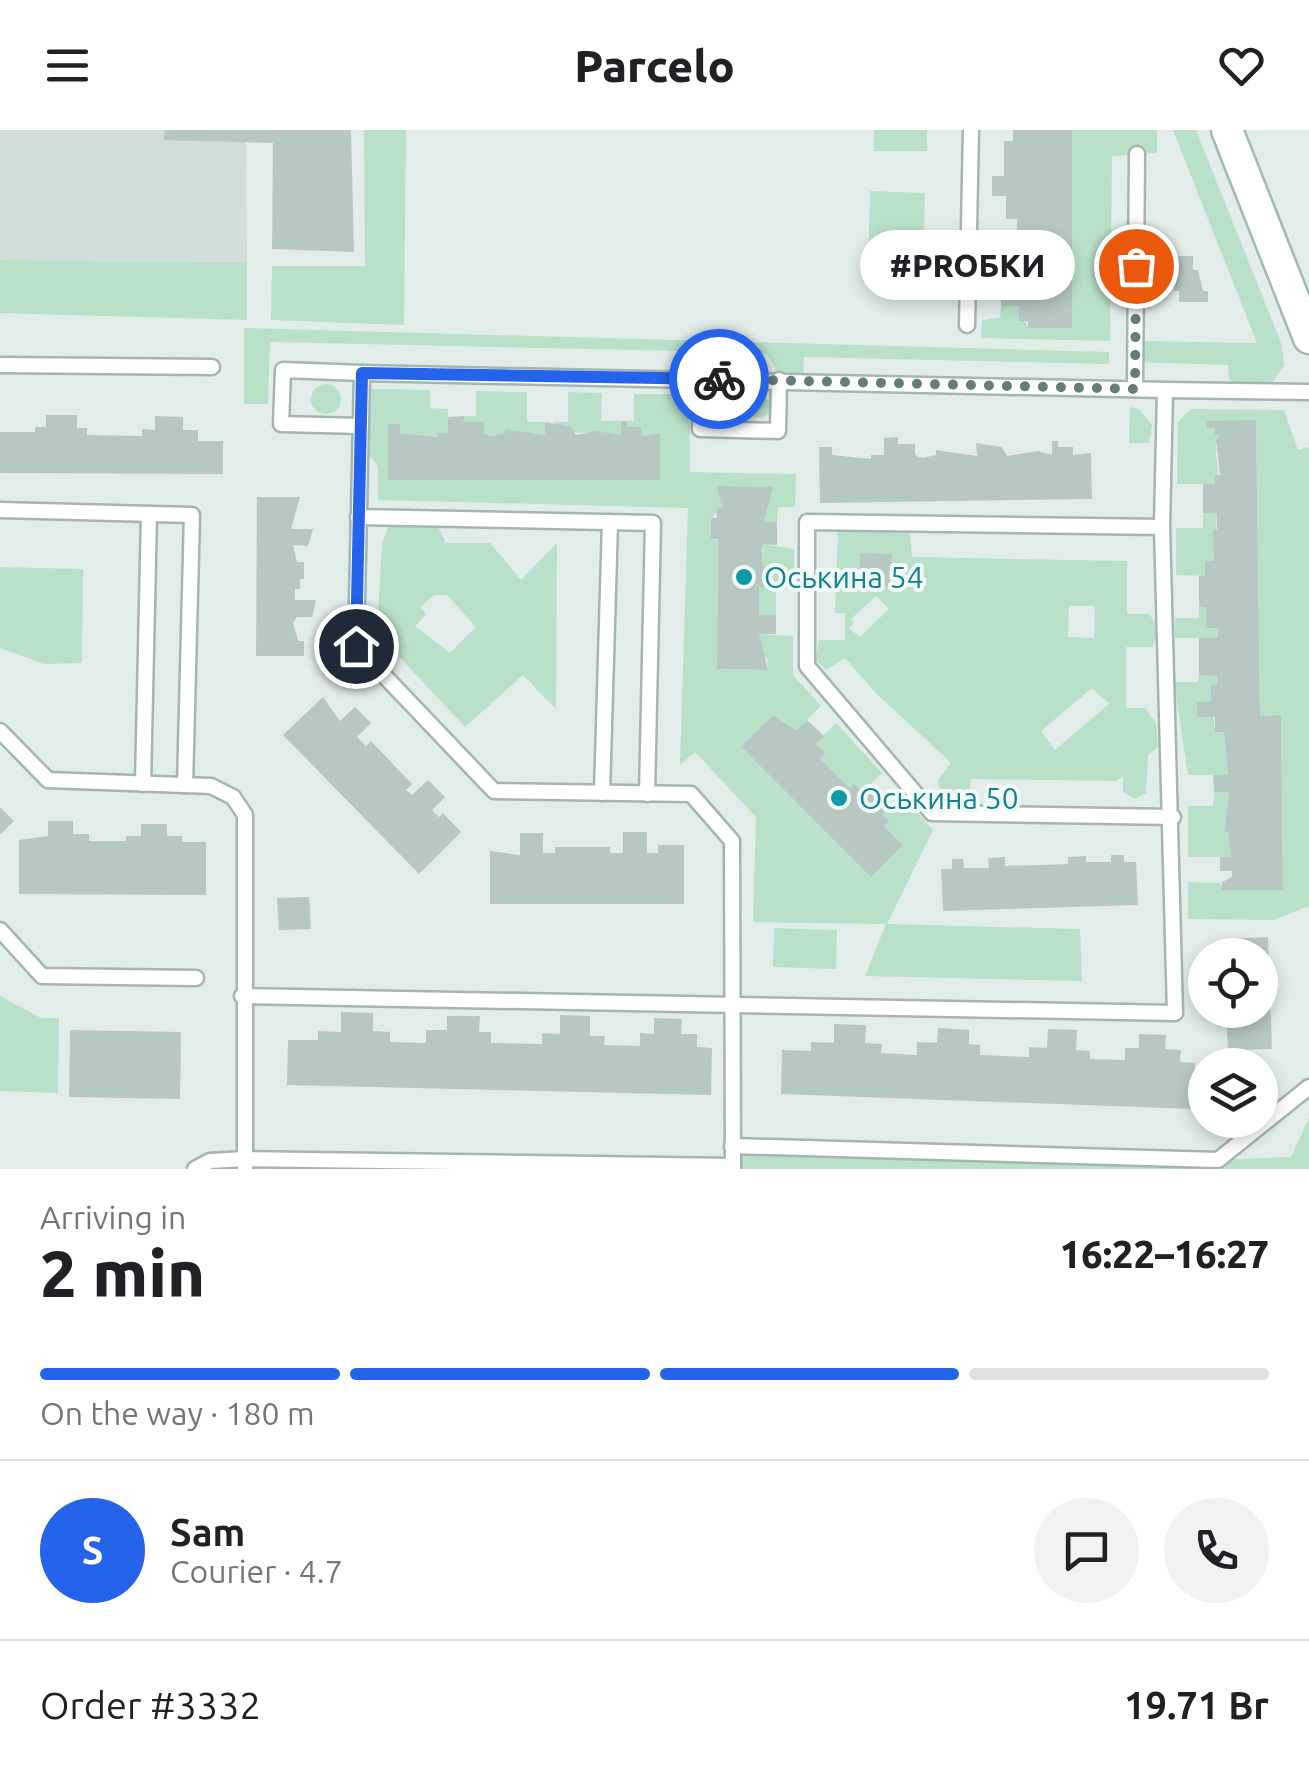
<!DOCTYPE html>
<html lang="en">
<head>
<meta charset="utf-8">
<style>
	:root { --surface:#fff; --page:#f2f2f2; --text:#202124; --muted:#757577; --line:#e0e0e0; --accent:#2563eb }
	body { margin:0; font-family:Ubuntu,sans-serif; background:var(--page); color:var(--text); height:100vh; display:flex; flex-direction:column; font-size:38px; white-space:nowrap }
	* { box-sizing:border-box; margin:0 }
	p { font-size:32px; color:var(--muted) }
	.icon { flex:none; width:55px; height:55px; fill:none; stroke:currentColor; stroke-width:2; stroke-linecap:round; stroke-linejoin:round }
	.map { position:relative; height:1039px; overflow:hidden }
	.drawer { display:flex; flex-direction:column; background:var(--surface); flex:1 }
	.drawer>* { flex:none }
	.controls { position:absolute; left:1188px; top:808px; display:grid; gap:20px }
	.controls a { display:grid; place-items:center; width:90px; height:90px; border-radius:50%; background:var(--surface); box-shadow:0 5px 15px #0003; font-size:50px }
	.pin { position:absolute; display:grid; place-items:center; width:85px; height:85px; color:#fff; margin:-42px; border:5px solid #fff; border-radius:50%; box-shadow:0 2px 10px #0007 }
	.courier { position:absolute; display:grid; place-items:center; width:100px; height:100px; margin:-50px; border:8px solid #2563eb; border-radius:50%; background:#fff; color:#222; box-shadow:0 2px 12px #0007 }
	.bubble { position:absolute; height:70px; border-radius:35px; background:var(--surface); box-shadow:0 5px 15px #0003; font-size:32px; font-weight:800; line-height:70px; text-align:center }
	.headline em { font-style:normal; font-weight:800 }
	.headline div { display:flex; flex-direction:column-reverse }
	.headline { display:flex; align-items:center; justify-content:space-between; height:170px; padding:0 40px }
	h1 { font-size:65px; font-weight:800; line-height:75px }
	.bar { display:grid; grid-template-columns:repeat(4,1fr); gap:15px 10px; align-content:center; height:120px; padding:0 40px }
	.bar i { height:12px; border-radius:8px; background:var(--line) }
	.bar .selected { background:var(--accent) }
	.bar p { grid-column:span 4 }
	.line { display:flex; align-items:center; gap:25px; padding:0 40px; border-top:2px solid var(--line) }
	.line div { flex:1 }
	.round { display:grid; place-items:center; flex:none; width:105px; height:105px; border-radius:52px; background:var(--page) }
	header { display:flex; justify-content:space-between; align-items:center; height:130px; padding:0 40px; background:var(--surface); font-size:45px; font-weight:800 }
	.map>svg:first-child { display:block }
</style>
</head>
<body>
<header><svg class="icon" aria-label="menu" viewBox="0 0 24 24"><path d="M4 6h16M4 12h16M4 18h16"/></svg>Parcelo<svg class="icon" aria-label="heart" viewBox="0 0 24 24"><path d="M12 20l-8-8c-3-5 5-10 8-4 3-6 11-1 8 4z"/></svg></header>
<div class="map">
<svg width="1309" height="1039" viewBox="0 0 1309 1039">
	<rect width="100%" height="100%" fill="#e2ede9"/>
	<path fill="#d0ddd8" d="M0 0H246L247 133 0 130Z"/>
	<g fill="#b9e0c8" fill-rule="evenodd">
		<path d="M364 0H406L404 195 271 190 272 136H365Z"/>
		<rect x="874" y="0" width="53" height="21"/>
		<path d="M1072 0H1157V23L1112 26 1110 211 981 208 982 190 1000 188 1001 176H1019L1028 198Z"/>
		<path d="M1173 0H1196L1282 215 1284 235 1273 252H1234L1229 249 1228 235 1135 232V211L1257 213Z"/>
		<path d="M870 61 925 63 923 138 868 136Z"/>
		<path d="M0 130 247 133V190L0 183Z"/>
		<path d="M244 198 1109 222V234L804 227 803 244 778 243 767 224H721L703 231V240L680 238V221L270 212 268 274H244Z"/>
		<circle cx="326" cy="269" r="15"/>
		<path d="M371 259 430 260V278L448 279V303H439L438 307 400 303V294H388V350H659L660 303 641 306V297H627V291H634V264H690V342L796 344 795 377H778L777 392H764L773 357 718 356 722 378 711 388V409L718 410 717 539 767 540 768 528 762 527 759 504 793 506V545L821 576 796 600 773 585 741 617 871 746 903 715 884 696 889 691 882 684 901 664 933 700 887 794 1080 799 1082 851 865 846 886 794 753 792 756 687 695 622 680 635 688 378 378 370V336L369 325Z"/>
		<path d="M476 261 527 262V292H545V305L505 299V303L491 306 464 292V286H476Z"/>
		<path d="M568 262 602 263 601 291H621V305C598 301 581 307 554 297V292H568Z"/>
		<path d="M720 266 764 267 771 272V281L764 287 720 286 712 278Z"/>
		<path d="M1130 277 1139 279 1152 295 1149 313H1129Z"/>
		<path d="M1191 279 1284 280 1298 320 1309 317V776L1274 790 1188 789V752L1220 753 1223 760 1283 759 1281 586H1260L1256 291 1207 298H1215V305H1220C1209 323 1224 337 1215 354H1177L1178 292Z"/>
		<path d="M1203 383H1217L1214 431 1205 446 1176 445V398H1203Z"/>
		<path d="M402 393 438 397 446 413H490L521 450 557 413 556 579 523 545 465 597 377 503 382 413 388 398ZM434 465H447L476 497 450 523 415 496 426 484 421 477Z"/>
		<path d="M838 400 910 403 912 427 1127 431V484H1149L1158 496 1153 517H1126V578H1145L1156 593 1158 617 1148 625 1146 663 1135 669 1123 662V646L1116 651 971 649 969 664 939 660 938 650 951 633 877 564 845 528 826 540 816 530 819 510H845V483H835ZM876 466 889 479 860 507 849 498 854 493 851 489ZM1069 476H1095L1094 508 1068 507ZM1092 558 1109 574 1055 620 1041 601Z"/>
		<path d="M763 414 794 419V458H776V485H759V457H771V437H763Z"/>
		<path d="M0 437 83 439 82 533 44 534 0 518Z"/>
		<path d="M1199 477H1206V498H1218V508H1175V488H1199Z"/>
		<path d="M1199 545 1217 546V554L1211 555 1215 602H1224L1228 645H1188L1174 552H1198Z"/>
		<path d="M836 593 882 643 862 662 850 658 820 628 825 623 816 614Z"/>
		<path d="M1214 662H1229L1224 701 1228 702 1231 727H1188V676H1213Z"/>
		<path d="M774 798 837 800 836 839 773 837Z"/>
		<path d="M0 866 41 888H59L58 963 0 961Z"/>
		<path d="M1309 988V1039H733L732 1016 1218 1030 1291 1027Z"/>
	</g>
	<g fill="#b7c8c3">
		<path d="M165 0H351L354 122 272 119 273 13 164 10Z"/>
		<path d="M1013 0H1072V198H1028V191H1019V176H1001V152H1017V130H1025V113H1017V89H1006V66H992V46H1004V11H1013Z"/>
		<path d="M1166 126H1193V140H1198L1203 161H1208V172H1179V161H1174V150L1166 140Z"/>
		<path d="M46 285H77V298H87V305L142 306V299L155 300V286L183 287V300H198V311H223V344L0 343V302H35V297H46Z"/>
		<path d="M464 286V292H484V303L491 306 505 303V299L545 305V292L571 297 576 305 596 301 621 305V291H627V297H641V306L660 303V350H388V294H400V303L438 307V303H448V287Z"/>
		<path d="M1256 290 1260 586 1281 585 1283 760H1222V752L1232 747V741H1220V727H1231L1228 702H1224L1229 662H1214L1213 645H1228L1224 602H1215V587H1197V572H1211V555L1217 554V546L1199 545V508H1218V498H1206V477H1199V446H1205V431H1214L1213 399H1217V383H1203V354H1215V345H1220L1216 311 1220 305H1215V298H1207V291Z"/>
		<path d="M898 307V314H915V325L922 328 936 325V320L977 326 976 313 1002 317 1007 326 1038 321 1052 325V311H1058V317H1073V325L1091 323 1092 369 820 373 819 317H832V325L871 329V325H884V308Z"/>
		<path d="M717 356 773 357 764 392H777V415L763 414 762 421 763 437H771V457H759V485H776V504H759L768 540 717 539 718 409H711V388H717V378H722Z"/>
		<path d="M257 367H300L291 399H313L308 416 293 415 297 432H304V449H300V459H295V470H316L312 487H297L293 493 298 511H304V526H256Z"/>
		<path d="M860 423 892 424 891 457 859 456Z"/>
		<path d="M323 567 340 591 355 577 371 593 357 607 366 616 371 611 412 654 406 660 412 665 428 650 445 667 432 680 439 687 443 683 461 702 419 744 283 605Z"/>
		<path d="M773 585 796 600 807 590 824 606 816 614 825 623 820 628 850 658 854 654 862 662 870 654 891 675 882 684 889 691 884 696 903 715 871 747 741 617Z"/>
		<path d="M0 677 14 691 0 705Z"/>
		<path d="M48 691H73V704H89V711H126V706H141V694H167V706H182V712H206V765L19 764V710L48 706Z"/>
		<path d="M623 702H647V723H658V715H684V774H490V721L520 725V703H543V723H555V717H610V723H623Z"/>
		<path d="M1111 725H1124V732H1136L1138 775 943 781 941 739H952V729H963L964 738H989L988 728 1005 727V736L1068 734V727L1086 726V732H1111Z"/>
		<path d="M309 767 311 799 279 800 277 768Z"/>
		<path d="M1268 807 1272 919 1228 920 1227 896 1218 897V885H1210V880H1260V825H1223V809Z"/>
		<path d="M341 882 373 883V901L390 902V912L426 913V900H447V886H480L479 902H491V913L542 914V903L560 904V885L590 886V906H605L604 915 640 916V903L654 904V888L682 889 681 904H697V917L712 918 711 965 287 955 288 910H318V901L341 902Z"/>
		<path d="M834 894 866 895 865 913 882 914 881 923 917 925V912L937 913 938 898 969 900V914L980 915V925L1029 927V917L1047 918 1048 899 1077 900 1076 920 1090 921V929L1125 930V918H1139V904L1166 905 1165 919 1181 920 1180 932 1195 933 1193 979 781 964 782 920 811 921V912L834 913Z"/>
		<path d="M70 900 181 902 180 969 69 967Z"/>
	</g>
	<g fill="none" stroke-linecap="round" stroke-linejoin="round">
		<g stroke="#a4b6b1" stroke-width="19">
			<g id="lane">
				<path d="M967 195 971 0"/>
				<path d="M0 235 212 237"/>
				<path d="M701 249 700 299 778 301 779 250"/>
				<path d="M1135 259 1137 24"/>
				<path d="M361 296 281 294 283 240 362 243"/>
				<path d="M0 380 192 385 185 655"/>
				<path d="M358 387 653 393 647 664"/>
				<path d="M1162 397 807 392V536L932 683 1173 687"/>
				<path d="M0 601 48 650 211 656 233 667 245 685V1039"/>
				<path d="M143 654 149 384"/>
				<path d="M602 663 610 392"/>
				<path d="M0 800 42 846 196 848"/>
				<path d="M242 866 1175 883 1162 397 1165 260 1309 262"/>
				<path d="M732 1016 1218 1030 1309 957"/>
				<path d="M195 1039 210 1031 245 1029 733 1036"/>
				<path d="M733 1039 732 711 691 664 494 661 356 516 362 243 1165 260"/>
			</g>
		</g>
		<g stroke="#9fbab3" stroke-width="35">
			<path id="secondary" d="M1227 0 1309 208"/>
		</g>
		<use href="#lane" stroke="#fff" stroke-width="14"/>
		<use href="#secondary" stroke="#fff" stroke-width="30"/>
	</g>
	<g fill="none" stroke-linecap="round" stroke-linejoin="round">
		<path stroke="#647d78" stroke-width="10" stroke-dasharray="0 18" d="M719 249 1135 259 1136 136"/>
		<path stroke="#2563eb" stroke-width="12" d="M356 516 362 243 719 249"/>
	</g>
	<g fill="#0f9aa8" stroke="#f2f9f7" stroke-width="4">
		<circle cx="744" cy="447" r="10"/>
		<circle cx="839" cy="668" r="10"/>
	</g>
	<g text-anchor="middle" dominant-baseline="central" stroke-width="8" stroke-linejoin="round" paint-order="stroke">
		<g font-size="30" fill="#0d838f" stroke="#f2f9f7" text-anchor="start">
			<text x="764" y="447">Оськина 54</text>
			<text x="859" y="668">Оськина 50</text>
		</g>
	</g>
</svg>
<div class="controls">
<a><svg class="icon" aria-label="locate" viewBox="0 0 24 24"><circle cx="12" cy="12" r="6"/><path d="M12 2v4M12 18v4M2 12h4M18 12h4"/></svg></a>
<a><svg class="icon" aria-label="layers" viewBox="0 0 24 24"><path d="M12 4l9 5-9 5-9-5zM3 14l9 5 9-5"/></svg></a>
</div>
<div class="pin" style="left:1136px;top:136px;background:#ea580c"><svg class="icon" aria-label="bag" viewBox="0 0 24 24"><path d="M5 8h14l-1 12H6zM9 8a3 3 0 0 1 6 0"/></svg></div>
<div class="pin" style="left:356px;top:516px;background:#1f2937"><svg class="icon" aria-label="home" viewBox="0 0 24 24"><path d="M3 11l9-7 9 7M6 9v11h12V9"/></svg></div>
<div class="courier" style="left:719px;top:249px"><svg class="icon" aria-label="bike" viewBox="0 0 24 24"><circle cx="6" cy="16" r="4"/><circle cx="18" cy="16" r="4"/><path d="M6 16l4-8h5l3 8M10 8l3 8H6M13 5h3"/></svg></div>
<div class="bubble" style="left:860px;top:100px;width:215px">#PROБКИ</div>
</div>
<section class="drawer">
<div class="headline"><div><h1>2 min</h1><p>Arriving in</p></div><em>16:22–16:27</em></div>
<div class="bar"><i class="selected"></i><i class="selected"></i><i class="selected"></i><i></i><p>On the way · 180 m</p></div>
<div class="line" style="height:180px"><b class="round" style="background:var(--accent);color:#fff">S</b><div><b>Sam</b><p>Courier · 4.7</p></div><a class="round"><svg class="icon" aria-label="chat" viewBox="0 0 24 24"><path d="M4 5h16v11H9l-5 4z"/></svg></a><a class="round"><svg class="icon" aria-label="phone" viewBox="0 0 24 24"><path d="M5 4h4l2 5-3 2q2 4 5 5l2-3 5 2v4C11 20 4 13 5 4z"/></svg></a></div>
<div class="line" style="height:130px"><div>Order #3332</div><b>19.71 Br</b></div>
</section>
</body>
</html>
